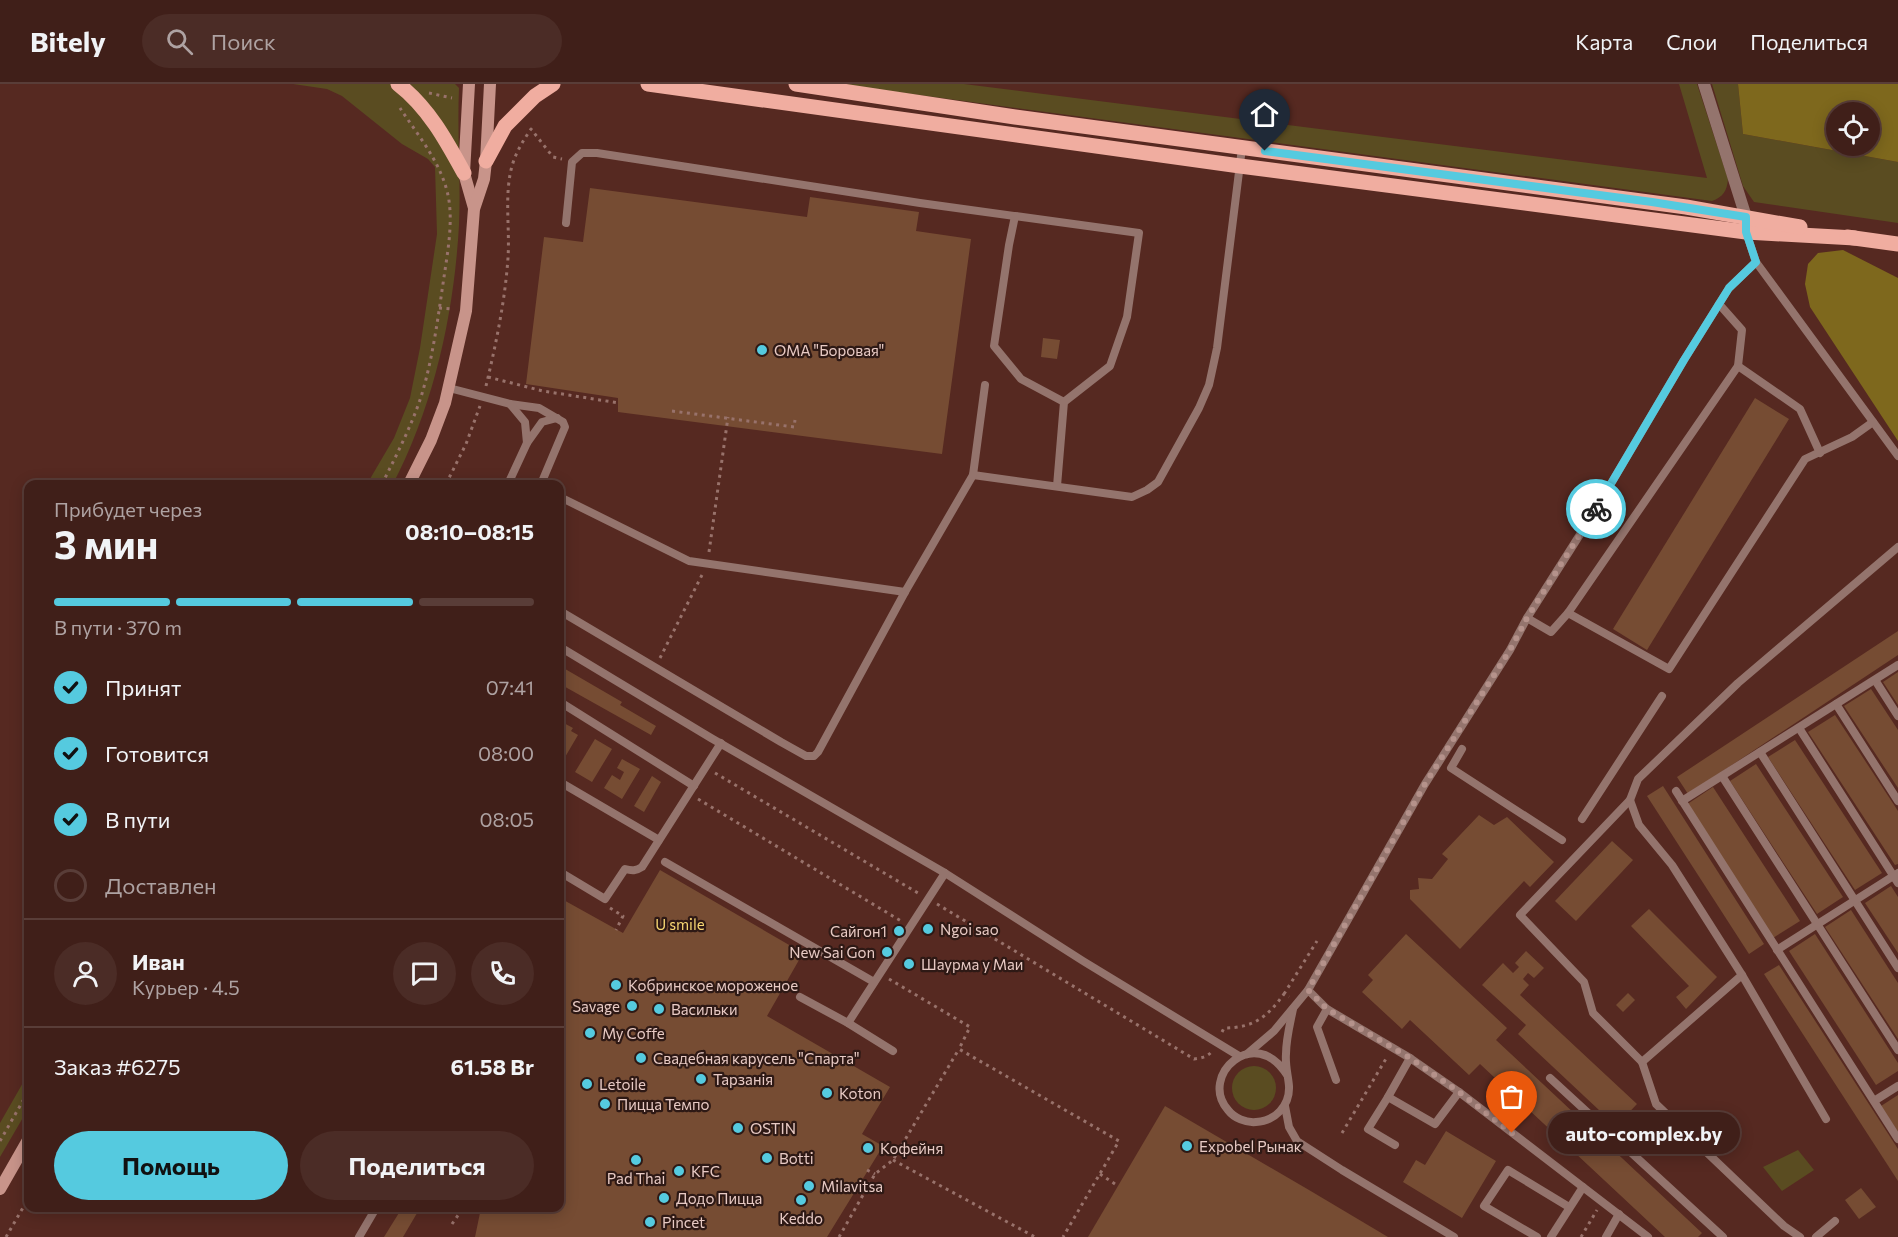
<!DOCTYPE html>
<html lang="ru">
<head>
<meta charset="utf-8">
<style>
	:root { --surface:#401f19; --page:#4b2c26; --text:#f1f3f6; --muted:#aea2a2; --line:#593d38; --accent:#55cadf }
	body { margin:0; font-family:Commissioner,sans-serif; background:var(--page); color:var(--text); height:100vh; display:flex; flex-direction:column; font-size:22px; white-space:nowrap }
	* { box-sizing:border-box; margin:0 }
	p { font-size:20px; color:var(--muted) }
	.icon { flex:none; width:33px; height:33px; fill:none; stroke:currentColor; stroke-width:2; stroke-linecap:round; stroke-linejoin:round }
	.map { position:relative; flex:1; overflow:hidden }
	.drawer { position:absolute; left:24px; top:396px; width:540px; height:732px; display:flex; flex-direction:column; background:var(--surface); border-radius:12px; box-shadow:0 3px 15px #0003,0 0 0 2px var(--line) }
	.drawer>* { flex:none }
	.controls { position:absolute; left:1826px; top:18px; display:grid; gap:12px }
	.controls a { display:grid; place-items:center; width:54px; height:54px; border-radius:50%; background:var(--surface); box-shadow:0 3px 15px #0003,0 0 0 2px var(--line); font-size:30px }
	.pin { position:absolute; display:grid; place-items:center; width:51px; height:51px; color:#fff; margin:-62px -26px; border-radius:50% 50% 50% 0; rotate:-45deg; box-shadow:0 0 6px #0007 }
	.pin .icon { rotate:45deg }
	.courier { position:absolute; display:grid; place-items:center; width:60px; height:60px; margin:-30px; border:4px solid #55cadf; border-radius:50%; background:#fff; color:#222; box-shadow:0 2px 8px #0007 }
	.bubble { position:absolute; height:42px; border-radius:21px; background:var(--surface); box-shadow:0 3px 15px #0003,0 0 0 2px var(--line); font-size:20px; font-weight:700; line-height:42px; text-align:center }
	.summary em { font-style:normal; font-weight:700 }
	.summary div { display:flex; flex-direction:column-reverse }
	.summary { display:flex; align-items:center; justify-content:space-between; height:102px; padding:0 30px }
	h1 { font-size:39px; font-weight:700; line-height:45px }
	.bar { display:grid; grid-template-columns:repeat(4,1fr); gap:9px 6px; align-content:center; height:72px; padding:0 30px }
	.bar i { height:8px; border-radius:4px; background:var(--line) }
	.bar .selected { background:var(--accent) }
	.bar p { grid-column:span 4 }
	.line { display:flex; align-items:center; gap:15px; padding:0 30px; border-top:2px solid var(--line) }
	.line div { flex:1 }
	.round { display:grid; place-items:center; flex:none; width:63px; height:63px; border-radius:32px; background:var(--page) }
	ol { padding:0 30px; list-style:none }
	li { display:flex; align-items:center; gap:18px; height:66px }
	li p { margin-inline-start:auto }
	li .icon { padding:6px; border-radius:50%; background:var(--accent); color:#111; stroke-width:4 }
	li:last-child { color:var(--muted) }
	li i { width:33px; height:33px; border:3px solid var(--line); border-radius:50% }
	.action { display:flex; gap:12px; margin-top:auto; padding:12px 30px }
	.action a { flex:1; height:69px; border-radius:36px; background:var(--accent); color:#111; font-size:24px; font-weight:700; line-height:69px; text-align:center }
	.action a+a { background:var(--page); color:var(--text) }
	header { display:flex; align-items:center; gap:36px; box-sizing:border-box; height:84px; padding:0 30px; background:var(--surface); border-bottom:2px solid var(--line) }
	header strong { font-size:28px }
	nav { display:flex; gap:33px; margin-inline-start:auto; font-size:21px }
	.search { width:420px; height:54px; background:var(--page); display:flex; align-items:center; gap:15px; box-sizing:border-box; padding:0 21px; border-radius:33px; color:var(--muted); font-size:22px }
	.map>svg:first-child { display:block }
</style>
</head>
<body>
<header>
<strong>Bitely</strong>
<div class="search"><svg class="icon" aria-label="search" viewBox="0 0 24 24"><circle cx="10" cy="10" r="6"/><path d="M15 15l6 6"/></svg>Поиск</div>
<nav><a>Карта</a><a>Слои</a><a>Поделиться</a></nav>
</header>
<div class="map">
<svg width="1898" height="1153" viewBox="0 0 1898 1153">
	<rect width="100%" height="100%" fill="#562921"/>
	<g fill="#5a4c21">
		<path d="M293 0H455L459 4C457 50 461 96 459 141 454 230 434 321 393 400H367L394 354 410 314 420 264 437 150 435 83 428 75 402 60 342 12 327 5Z"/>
		<path d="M837 0H964L1707 94 1679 0H1697L1728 95C1727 107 1723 113 1712 117Z"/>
		<path d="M1712 0H1738L1743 50 1898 78V139L1754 118 1743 102Z"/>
		<circle cx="1254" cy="1004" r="22"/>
		<path d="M28 990V1025L0 1073V1039Z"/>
		<path d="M1798 1066 1814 1086 1782 1107 1763 1083Z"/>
	</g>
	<g fill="#7e681d" fill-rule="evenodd">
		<path d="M1738 0H1898V78L1743 50ZM1836 28H1869V62H1836Z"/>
		<path d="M1843 166 1898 194V357L1810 223 1805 200 1808 180 1818 169Z"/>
	</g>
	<g fill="#764c33">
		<path d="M590 104 807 133 810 113 919 128 916 147 971 155 942 370 618 328V314L526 300 544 153 583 158Z"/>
		<path d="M1043 254 1060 256 1057 275 1041 273Z"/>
		<path d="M1755 314 1789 335 1647 566 1613 545Z"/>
		<path d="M1898 547V571L1688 710 1677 693Z"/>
		<path d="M560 582 622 618 620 621 656 642 651 651 560 600Z"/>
		<path d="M1898 588V621L1883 598Z"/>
		<path d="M1871 605 1898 646V704L1844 622Z"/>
		<path d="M1835 631 1898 727V780L1895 781 1808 648Z"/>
		<path d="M562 638 573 644 571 647 578 651 561 680 560 679V643Z"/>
		<path d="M595 655 612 665 592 698 575 688Z"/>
		<path d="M1795 656 1882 789 1855 806 1768 673Z"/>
		<path d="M622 675 640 685 622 715 604 704 612 691 620 696 624 688 617 684Z"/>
		<path d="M1756 680 1843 813 1817 830 1730 697Z"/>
		<path d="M652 692 661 698 644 728 634 722Z"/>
		<path d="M1663 702 1764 860 1749 870 1647 712Z"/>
		<path d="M1713 703 1800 837 1773 854 1686 721Z"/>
		<path d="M1479 731 1494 741 1507 733 1554 778 1530 803 1524 797 1460 865 1410 815V806L1419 805 1418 794 1432 795 1448 775 1442 770Z"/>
		<path d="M1612 757 1633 776 1576 837 1555 817Z"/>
		<path d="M660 786 803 869 767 932 890 1003 862 1050 883 1062 827 1153H475L481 1124H560V814L623 849Z"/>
		<path d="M1891 802 1898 813V869L1865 819Z"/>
		<path d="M1649 825 1717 893 1686 925 1676 913 1689 902 1631 842Z"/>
		<path d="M1851 826 1898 899V955L1825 843Z"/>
		<path d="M1406 850 1507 944 1496 956 1702 1149 1698 1153H1665L1480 980 1469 991 1410 936 1402 945 1362 908 1373 896 1368 891Z"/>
		<path d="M1815 850 1898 979V987L1876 1001 1789 867Z"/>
		<path d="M1526 867 1544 884 1534 894 1528 889 1523 895 1529 901 1520 911 1637 1020 1616 1042 1518 950 1526 941 1482 901 1503 879 1513 889 1519 883 1515 879Z"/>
		<path d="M1779 881 1898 1065V1097L1764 890Z"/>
		<path d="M1628 909 1635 916 1623 928 1616 921Z"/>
		<path d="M1898 1011V1048L1881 1022Z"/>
		<path d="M1165 1022 1309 1106 1388 1153H1088Z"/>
		<path d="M1446 1047 1496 1077 1462 1134 1403 1098 1416 1076 1425 1081Z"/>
		<path d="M1861 1104 1876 1123 1859 1135 1845 1116Z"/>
		<path d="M402 1124H420L403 1153H384Z"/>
	</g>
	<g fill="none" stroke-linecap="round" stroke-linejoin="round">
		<g stroke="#98726b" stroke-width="3" stroke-dasharray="3 4.5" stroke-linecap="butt">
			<path d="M429 9 452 14"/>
			<path d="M439 224 453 225"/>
			<path d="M488 293 543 307 619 319"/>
			<path d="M486 302C496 260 505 217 508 174 510 144 504 111 512 82 516 68 523 57 531 45L553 73 562 75"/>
			<path d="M672 327 794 343 795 336"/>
			<path d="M382 400C396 372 411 343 421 313 433 274 438 233 444 193 448 166 454 133 447 107 439 76 417 50 400 24"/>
			<path d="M446 400 466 360 480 322"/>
			<path d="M709 468 728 333"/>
			<path d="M660 574 703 489"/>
			<path d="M715 689 918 809"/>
			<path d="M698 715 901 837"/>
			<path d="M937 820 1194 975C1201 974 1208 973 1212 967"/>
			<path d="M610 824 623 832 616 846"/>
			<path d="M889 895 970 943 959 965 1119 1057 1063 1153"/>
			<path d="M1284 910 1317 857"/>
			<path d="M1222 948 1224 944C1254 944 1267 933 1284 910L1289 913"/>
			<path d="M1342 1049 1387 973"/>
			<path d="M0 1057 28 1008"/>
			<path d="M893 1076 1035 1153"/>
			<path d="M867 1086 875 1090"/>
			<path d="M1100 1090 1118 1102"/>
			<path d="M452 1140 463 1124"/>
			<path d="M6 1153 28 1115"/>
			<path d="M839 1153 875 1090 893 1076 959 965"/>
			<path d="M1581 1153 1597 1126"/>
		</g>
		<g stroke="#94746d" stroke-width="8">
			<path d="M1015 132 1009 161 994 262 1021 295 1064 318"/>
			<path d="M566 139 572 78 582 69H597L920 119 1139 149 1127 233 1110 282 1064 318 1057 402"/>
			<path d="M1746 148 1756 178 1898 372"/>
			<path d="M1719 220 1742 246 1738 282"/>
			<path d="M449 304 510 320 539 324 563 338 565 343 541 400"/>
			<path d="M527 359 542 338 557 334"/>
			<path d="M973 391 1132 413 1147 406 1158 398 1199 324 1209 301 1217 264 1242 64"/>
			<path d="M508 400 527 359 525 338 510 320"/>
			<path d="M560 413 689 477 905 508"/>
			<path d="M560 527 781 658 806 672H814L818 668 905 508 973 391 985 301"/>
			<path d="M1568 529 1669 585 1805 375 1852 353 1873 338"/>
			<path d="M1527 534 1551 548 1568 529 1738 282 1800 325 1820 369"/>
			<path d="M560 563 711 654 945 789 1083 877 1239 972"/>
			<path d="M1875 596 1898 632"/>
			<path d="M560 618 694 702"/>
			<path d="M1836 620 1898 717"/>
			<path d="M1799 644 1898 799"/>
			<path d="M1462 665 1451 684 1562 756"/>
			<path d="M1760 668 1898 884"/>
			<path d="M1722 692 1898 966"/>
			<path d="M560 698 659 756"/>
			<path d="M1676 707 1898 1055"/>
			<path d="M1630 716 1520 831 1584 898 1593 929 1642 978 1656 1020 1784 1142 1800 1153"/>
			<path d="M1682 717 1898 581"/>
			<path d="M1582 735 1662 612"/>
			<path d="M665 778 874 898"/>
			<path d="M560 788 605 815 625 785C632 787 636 787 642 783L721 659"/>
			<path d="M1777 866 1898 789"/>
			<path d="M1308 906 1327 925 1410 974 1459 1008 1648 1153"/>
			<path d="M800 913 848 939 893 967"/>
			<path d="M1327 925 1317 943 1336 996"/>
			<path d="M848 939 945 789"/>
			<path d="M1247 970 1274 947 1308 906 1425 700 1510 566 1527 534 1593 430 1684 276 1729 204 1756 178"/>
			<path d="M1410 974 1388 1013 1435 1040 1459 1008"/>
			<path d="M1642 978 1742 891"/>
			<path d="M1287 991C1255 939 1198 992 1228 1026 1234 1034 1246 1039 1256 1038 1275 1037 1290 1022 1289 1002 1288 991 1285 981 1286 970 1286 955 1290 940 1293 925"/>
			<path d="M1550 994 1723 1153"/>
			<path d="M1388 1013 1368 1045 1395 1061"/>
			<path d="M1874 1017 1898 1002"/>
			<path d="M1285 1022 1289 1043 1297 1057 1342 1086 1454 1153"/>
			<path d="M1826 1035 1742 891 1672 781 1639 741 1630 716 1638 695 1738 599 1898 463"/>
			<path d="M359 1153 376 1124"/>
			<path d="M1537 1153 1484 1122 1508 1086 1569 1123"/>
			<path d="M1551 1153 1583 1103"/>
			<path d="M1606 1153 1619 1130"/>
			<path d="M1816 1153 1835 1137"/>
		</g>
		<path stroke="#94746d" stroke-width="12" d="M1704 0 1746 133V141"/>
		<g stroke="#c8948a" stroke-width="12">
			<path d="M469 0 464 89 474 124"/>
			<path d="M409 400 431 356 445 319 466 227 474 125 484 95 486 77 490 0"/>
			<path d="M0 1105 28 1056"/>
		</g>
		<g stroke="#f0ada0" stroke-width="15">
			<path d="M398 0C428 23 446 56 464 89"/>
			<path d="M648 0 1240 82 1746 148 1855 154"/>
			<path d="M796 0 1015 33 1686 123 1800 143"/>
			<path d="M486 77 505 42 535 12 553 0"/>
			<path d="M1847 153 1898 160"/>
		</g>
	</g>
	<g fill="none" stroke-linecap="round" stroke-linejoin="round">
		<path stroke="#b5928b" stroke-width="6" stroke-dasharray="0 10.8" d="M1512 1049 1459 1008 1410 974 1327 925 1308 906 1425 700 1510 566 1527 534 1596 425"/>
		<path stroke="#55cadf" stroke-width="8" d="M1265 67 1652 118 1746 133V148L1756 178 1729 204 1684 276 1596 425"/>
	</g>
	<g fill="#55cadf" stroke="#2e1915" stroke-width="2">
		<circle cx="762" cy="266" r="6"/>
		<circle cx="928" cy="845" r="6"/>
		<circle cx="899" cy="847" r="6"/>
		<circle cx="887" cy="868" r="6"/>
		<circle cx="909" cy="880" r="6"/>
		<circle cx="616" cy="901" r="6"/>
		<circle cx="632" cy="922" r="6"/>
		<circle cx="659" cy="925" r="6"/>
		<circle cx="590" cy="949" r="6"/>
		<circle cx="641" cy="974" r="6"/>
		<circle cx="701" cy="995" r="6"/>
		<circle cx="587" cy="1000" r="6"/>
		<circle cx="827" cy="1009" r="6"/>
		<circle cx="605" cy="1020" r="6"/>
		<circle cx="738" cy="1044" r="6"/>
		<circle cx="1187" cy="1062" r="6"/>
		<circle cx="868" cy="1064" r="6"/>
		<circle cx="767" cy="1074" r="6"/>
		<circle cx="636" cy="1076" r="6"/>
		<circle cx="679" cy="1087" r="6"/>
		<circle cx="809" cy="1102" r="6"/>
		<circle cx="664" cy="1114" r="6"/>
		<circle cx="801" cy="1116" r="6"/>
		<circle cx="650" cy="1138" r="6"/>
	</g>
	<g text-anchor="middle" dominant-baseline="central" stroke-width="4.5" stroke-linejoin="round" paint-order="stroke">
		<g font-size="15" fill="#e8cac4" stroke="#2e1915" text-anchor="start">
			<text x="774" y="266">ОМА "Боровая"</text>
			<text x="940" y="845">Ngoi sao</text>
			<text x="887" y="847" text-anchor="end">Сайгон1</text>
			<text x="875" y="868" text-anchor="end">New Sai Gon</text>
			<text x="921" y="880">Шаурма у Маи</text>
			<text x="628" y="901">Кобринское мороженое</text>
			<text x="620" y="922" text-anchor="end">Savage</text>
			<text x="671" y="925">Васильки</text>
			<text x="602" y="949">My Coffe</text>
			<text x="653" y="974">Свадебная карусель "Спарта"</text>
			<text x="713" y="995">Тарзанія</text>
			<text x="599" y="1000">Letoile</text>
			<text x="839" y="1009">Koton</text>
			<text x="617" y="1020">Пицца Темпо</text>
			<text x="750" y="1044">OSTIN</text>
			<text x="1199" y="1062">Expobel Рынак</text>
			<text x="880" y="1064">Кофейня</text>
			<text x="779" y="1074">Botti</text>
			<text x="691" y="1087">KFC</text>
			<text x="636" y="1094" text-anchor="middle">Pad Thai</text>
			<text x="821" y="1102">Milavitsa</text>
			<text x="676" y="1114">Додо Пицца</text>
			<text x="801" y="1134" text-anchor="middle">Keddo</text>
			<text x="662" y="1138">Pincet</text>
		</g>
		<g font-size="15" fill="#f7d773" stroke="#2e1915">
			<text x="680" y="840">U smile</text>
		</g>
	</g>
</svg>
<div class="controls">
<a><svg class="icon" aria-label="locate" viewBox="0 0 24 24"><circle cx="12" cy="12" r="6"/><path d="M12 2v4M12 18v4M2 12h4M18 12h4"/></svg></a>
</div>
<div class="pin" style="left:1512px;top:1049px;background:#ea580c"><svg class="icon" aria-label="bag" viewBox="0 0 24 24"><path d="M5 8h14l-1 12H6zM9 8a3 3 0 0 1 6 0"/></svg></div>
<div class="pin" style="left:1265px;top:67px;background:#1f2937"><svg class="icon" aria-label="home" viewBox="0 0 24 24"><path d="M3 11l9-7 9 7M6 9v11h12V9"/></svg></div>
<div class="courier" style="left:1596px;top:425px"><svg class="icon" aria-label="bike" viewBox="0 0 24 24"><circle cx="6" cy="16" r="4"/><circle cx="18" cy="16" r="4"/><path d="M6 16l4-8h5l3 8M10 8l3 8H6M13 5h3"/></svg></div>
<div class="bubble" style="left:1548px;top:1028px;width:192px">auto-complex.by</div>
<section class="drawer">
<div class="summary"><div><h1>3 мин</h1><p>Прибудет через</p></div><em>08:10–08:15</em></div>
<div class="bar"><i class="selected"></i><i class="selected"></i><i class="selected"></i><i></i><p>В пути · 370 m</p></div>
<ol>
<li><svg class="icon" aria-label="check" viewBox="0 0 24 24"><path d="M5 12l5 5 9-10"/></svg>Принят<p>07:41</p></li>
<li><svg class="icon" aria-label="check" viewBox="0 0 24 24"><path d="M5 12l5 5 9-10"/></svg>Готовится<p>08:00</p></li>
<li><svg class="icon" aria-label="check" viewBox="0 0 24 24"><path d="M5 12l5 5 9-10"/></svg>В пути<p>08:05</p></li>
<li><i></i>Доставлен</li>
</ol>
<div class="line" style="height:108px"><a class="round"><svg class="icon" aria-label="person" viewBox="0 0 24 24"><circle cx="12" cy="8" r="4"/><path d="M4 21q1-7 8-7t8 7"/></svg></a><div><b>Иван</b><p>Курьер · 4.5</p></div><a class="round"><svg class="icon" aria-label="chat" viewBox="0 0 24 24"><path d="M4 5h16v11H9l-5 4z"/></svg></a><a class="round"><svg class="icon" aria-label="phone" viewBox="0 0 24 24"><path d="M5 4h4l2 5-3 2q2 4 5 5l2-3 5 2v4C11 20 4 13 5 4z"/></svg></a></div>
<div class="line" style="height:78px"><div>Заказ #6275</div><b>61.58 Br</b></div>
<div class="action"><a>Помощь</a><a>Поделиться</a></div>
</section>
</div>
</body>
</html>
